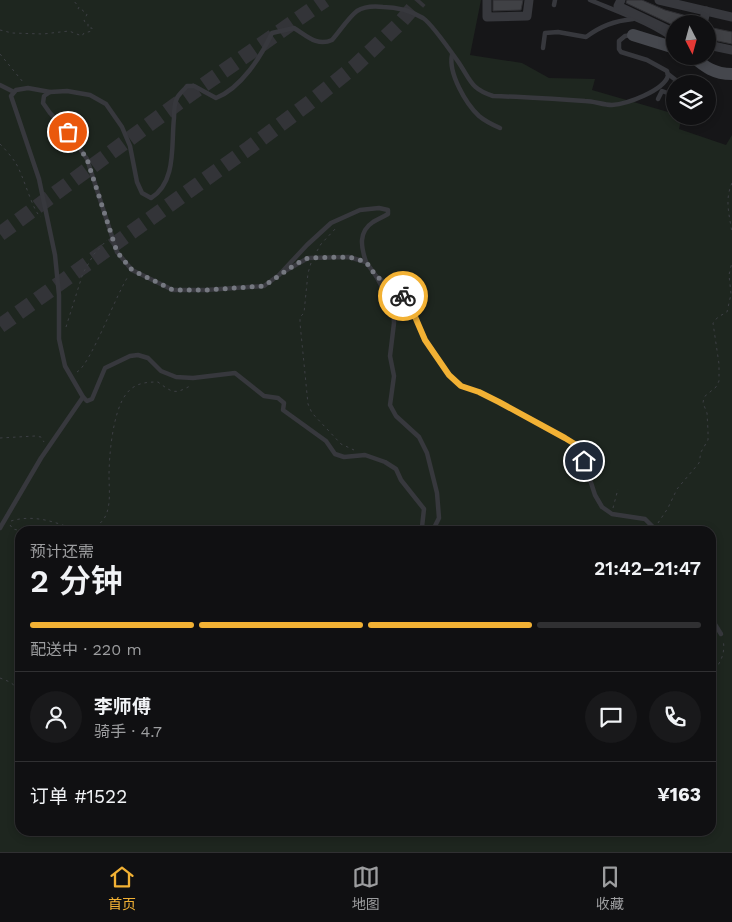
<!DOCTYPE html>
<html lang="zh">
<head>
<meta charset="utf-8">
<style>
	:root { --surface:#101012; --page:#19191b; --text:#f1f3f6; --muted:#9c9d9f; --line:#303032; --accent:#f2b134 }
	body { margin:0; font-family:"Work Sans","Noto Sans SC",sans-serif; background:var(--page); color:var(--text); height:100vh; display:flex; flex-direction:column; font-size:19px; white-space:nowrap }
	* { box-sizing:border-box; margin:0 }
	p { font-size:16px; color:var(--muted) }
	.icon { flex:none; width:28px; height:28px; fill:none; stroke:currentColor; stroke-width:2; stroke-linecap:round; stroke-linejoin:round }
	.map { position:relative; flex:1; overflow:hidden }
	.sheet { position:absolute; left:15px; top:526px; width:701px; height:310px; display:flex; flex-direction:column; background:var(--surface); border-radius:15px; box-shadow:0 2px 8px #0003,0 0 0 1px var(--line) }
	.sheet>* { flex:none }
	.needle { width:32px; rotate:174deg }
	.tools { position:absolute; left:666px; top:15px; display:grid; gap:10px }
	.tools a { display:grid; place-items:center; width:50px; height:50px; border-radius:50%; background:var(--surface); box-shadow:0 2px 8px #0003,0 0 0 1px var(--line); font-size:25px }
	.pin { position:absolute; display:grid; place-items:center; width:42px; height:42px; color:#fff; margin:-21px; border:2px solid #fff; border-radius:50%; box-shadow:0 1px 5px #0007 }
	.courier { position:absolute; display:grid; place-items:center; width:50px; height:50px; margin:-25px; border:4px solid #f2b134; border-radius:50%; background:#fff; color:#222; box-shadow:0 1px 6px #0007 }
	.overview em { font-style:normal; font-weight:600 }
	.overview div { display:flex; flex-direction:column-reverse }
	.overview { display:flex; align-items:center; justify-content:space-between; height:85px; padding:0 15px }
	h1 { font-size:32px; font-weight:600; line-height:38px }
	.bar { display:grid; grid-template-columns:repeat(4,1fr); gap:8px 5px; align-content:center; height:60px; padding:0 15px }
	.bar i { height:6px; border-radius:4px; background:var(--line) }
	.bar .on { background:var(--accent) }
	.bar p { grid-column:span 4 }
	.line { display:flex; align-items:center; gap:12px; padding:0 15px; border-top:1px solid var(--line) }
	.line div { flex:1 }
	.round { display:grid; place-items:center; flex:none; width:52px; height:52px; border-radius:26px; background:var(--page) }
	.menu { display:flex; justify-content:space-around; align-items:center; height:70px; border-top:1px solid var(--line); background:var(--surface); font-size:14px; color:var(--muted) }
	.menu a { display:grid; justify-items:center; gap:2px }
	.menu .on { color:var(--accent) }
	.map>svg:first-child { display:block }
</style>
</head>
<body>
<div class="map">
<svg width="732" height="852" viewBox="0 0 732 852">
	<rect width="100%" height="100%" fill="#161618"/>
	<path fill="#1e261f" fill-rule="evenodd" d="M0 0H481L470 55 522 63 549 78 595 79 592 90 675 114V116H682L679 129 726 145 732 135V852H0ZM20 531H711V831H20Z"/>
	<g fill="#404145" stroke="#303034">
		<path d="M493 0H523L521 10 493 11Z"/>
		<path d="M627 0H642L665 10 698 19 697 24H675V26L626 3Z"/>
		<path d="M708 27 732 32V44L708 39Z"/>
	</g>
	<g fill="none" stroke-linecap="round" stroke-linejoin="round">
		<g stroke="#333438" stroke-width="15" stroke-dasharray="15 8" stroke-linecap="butt">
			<path d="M0 234 185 98 325 0"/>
			<path d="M0 326 249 148 309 103 355 66 398 25 420 0"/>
		</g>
		<g stroke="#3d3f44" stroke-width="1" stroke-dasharray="2.5 4" stroke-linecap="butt">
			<path d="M0 30 12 33 43 34 69 31 82 36 84 33 92 31V28H88V23L84 21 87 14 81 9H78L79 7 73 0"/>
			<path d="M0 54 23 82"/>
			<path d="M0 144C5 149 11 156 15 162 23 173 33 213 41 217"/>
			<path d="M732 183C724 201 730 216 732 234"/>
			<path d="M317 251 321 244 337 227"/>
			<path d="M311 263 308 273 304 313 300 317V323L308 404 312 413 341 444 354 450"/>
			<path d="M66 327 83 273 94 254 107 240"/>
			<path d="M77 372C91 364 116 294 129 275"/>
			<path d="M0 438 35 436 41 437 44 442"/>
			<path d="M613 508 618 489"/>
			<path d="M11 521C34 514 56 522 78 531"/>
			<path d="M658 523 668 508 677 489 699 463 701 452 708 440V431L707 413 703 403 704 397 716 387 719 381V364L713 323 718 317 727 312 731 294 729 275 732 262"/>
			<path d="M10 525 13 529 22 531"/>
			<path d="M90 531C96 527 103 522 106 515 111 503 109 489 109 476 109 455 113 409 127 393 135 383 146 382 158 382 174 394 175 394 192 385"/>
			<path d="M711 675C720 664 726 653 723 640"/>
			<path d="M0 678 10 682 20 690"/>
		</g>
		<g stroke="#37383d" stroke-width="4.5">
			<path d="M590 0C613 10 659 26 675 42"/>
			<path d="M554 5 555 0"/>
			<path d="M543 48 545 33 558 32 586 37C601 26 614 21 633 19"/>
			<path d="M452 55C448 73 466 104 479 116 485 121 493 125 500 128"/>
			<path d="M668 74 681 84"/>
			<path d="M0 85 14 92"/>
			<path d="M50 92 28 88 16 90 11 96 39 179 55 255 59 295V339L65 366 83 397 87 401 92 399 105 368 130 356 138 355 148 358 161 371 176 377 193 378 235 373 264 396 278 398 284 403 283 410 326 441 335 454 344 457 365 455 385 462 396 469 401 480 424 509 422 527 425 529 435 526 439 518 437 493 427 453 419 437 396 416 390 405 394 376 390 356 394 323 393 307 376 276"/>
			<path d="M658 99 662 91 673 95 675 92"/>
			<path d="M366 262C361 247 358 232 373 222 378 219 383 217 388 214V210L379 208 360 210 331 223 307 245 279 275 264 286 206 290H173L132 270 117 252 87 159 68 132 50 113 43 103 44 96 50 92 67 91 90 95 106 104 122 127 130 146 137 182 142 193 151 198C177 182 171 144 174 118 174 112 174 104 177 98 179 94 184 90 187 86H194L216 98C241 88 261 57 272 33L294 28C306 35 317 47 332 40 340 31 348 18 357 11 365 6 374 6 383 7 397 7 411 11 423 18 432 24 452 53 459 63 471 81 471 89 493 96 524 97 555 99 585 101 594 101 603 105 612 105 627 104 663 91 668 76L667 71 647 60 621 52 619 49V41L625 36 632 35"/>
			<path d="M285 271 308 258 349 257 366 262 376 276 402 295 413 312 425 339 449 375 461 386 479 392 499 402 578 446 584 461 595 495 602 507 612 514 645 519 657 531"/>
			<path d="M0 528 41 458 83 397"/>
			<path d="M711 618 721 634"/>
		</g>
		<g stroke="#37383d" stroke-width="9">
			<path d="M487 0V17L527 16 529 0"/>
			<path d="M621 0 618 6 675 33"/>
			<path d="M659 0 732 17"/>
			<path d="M703 24 706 11"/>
			<path d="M708 45 732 50"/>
		</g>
		<g stroke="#45474d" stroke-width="12">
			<path d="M633 35 675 48"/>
			<path d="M692 56C705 67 714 74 732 74"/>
		</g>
	</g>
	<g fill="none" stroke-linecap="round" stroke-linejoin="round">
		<path stroke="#757880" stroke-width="5" stroke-dasharray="0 9" d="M68 132 87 159 117 252 132 270 173 290H206L264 286 296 264 308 258 349 257 366 262 376 276 403 296"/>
		<path stroke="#f2b134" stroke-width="6" d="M403 296 413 312 425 340 449 375 461 386 479 392 499 402 565 438 578 446 584 461"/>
	</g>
</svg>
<div class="tools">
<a><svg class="needle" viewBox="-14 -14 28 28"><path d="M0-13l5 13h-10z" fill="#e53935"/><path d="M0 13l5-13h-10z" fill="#9c9d9f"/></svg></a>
<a><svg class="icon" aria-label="layers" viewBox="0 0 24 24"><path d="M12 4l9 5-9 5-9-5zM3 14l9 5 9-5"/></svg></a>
</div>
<div class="pin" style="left:68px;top:132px;background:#ea580c"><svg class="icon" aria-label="bag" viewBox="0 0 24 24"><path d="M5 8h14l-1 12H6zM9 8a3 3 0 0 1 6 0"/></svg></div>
<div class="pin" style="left:584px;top:461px;background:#1f2937"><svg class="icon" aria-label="home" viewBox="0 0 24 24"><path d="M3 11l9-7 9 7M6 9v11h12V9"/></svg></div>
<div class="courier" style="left:403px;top:296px"><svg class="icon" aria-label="bike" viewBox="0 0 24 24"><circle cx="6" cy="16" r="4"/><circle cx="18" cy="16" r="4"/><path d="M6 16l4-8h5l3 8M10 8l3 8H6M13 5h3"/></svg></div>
<section class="sheet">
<div class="overview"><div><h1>2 分钟</h1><p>预计还需</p></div><em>21:42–21:47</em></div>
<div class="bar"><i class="on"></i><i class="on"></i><i class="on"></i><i></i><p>配送中 · 220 m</p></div>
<div class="line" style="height:90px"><a class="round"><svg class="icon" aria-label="person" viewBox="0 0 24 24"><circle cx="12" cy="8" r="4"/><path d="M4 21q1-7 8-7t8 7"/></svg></a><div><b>李师傅</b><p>骑手 · 4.7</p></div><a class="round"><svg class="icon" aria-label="chat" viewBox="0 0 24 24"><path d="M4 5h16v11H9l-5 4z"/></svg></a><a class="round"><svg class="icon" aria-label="phone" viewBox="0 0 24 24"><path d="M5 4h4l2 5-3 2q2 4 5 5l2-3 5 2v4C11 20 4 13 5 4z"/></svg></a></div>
<div class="line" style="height:65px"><div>订单 #1522</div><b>¥163</b></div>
</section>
</div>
<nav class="menu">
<a class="on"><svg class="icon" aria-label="home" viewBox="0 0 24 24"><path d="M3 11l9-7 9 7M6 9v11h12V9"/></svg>首页</a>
<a><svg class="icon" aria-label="map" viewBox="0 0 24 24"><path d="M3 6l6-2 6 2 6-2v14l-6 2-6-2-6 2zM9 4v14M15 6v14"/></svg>地图</a>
<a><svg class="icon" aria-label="saved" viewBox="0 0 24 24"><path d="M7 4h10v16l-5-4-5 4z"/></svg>收藏</a>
</nav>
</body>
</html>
